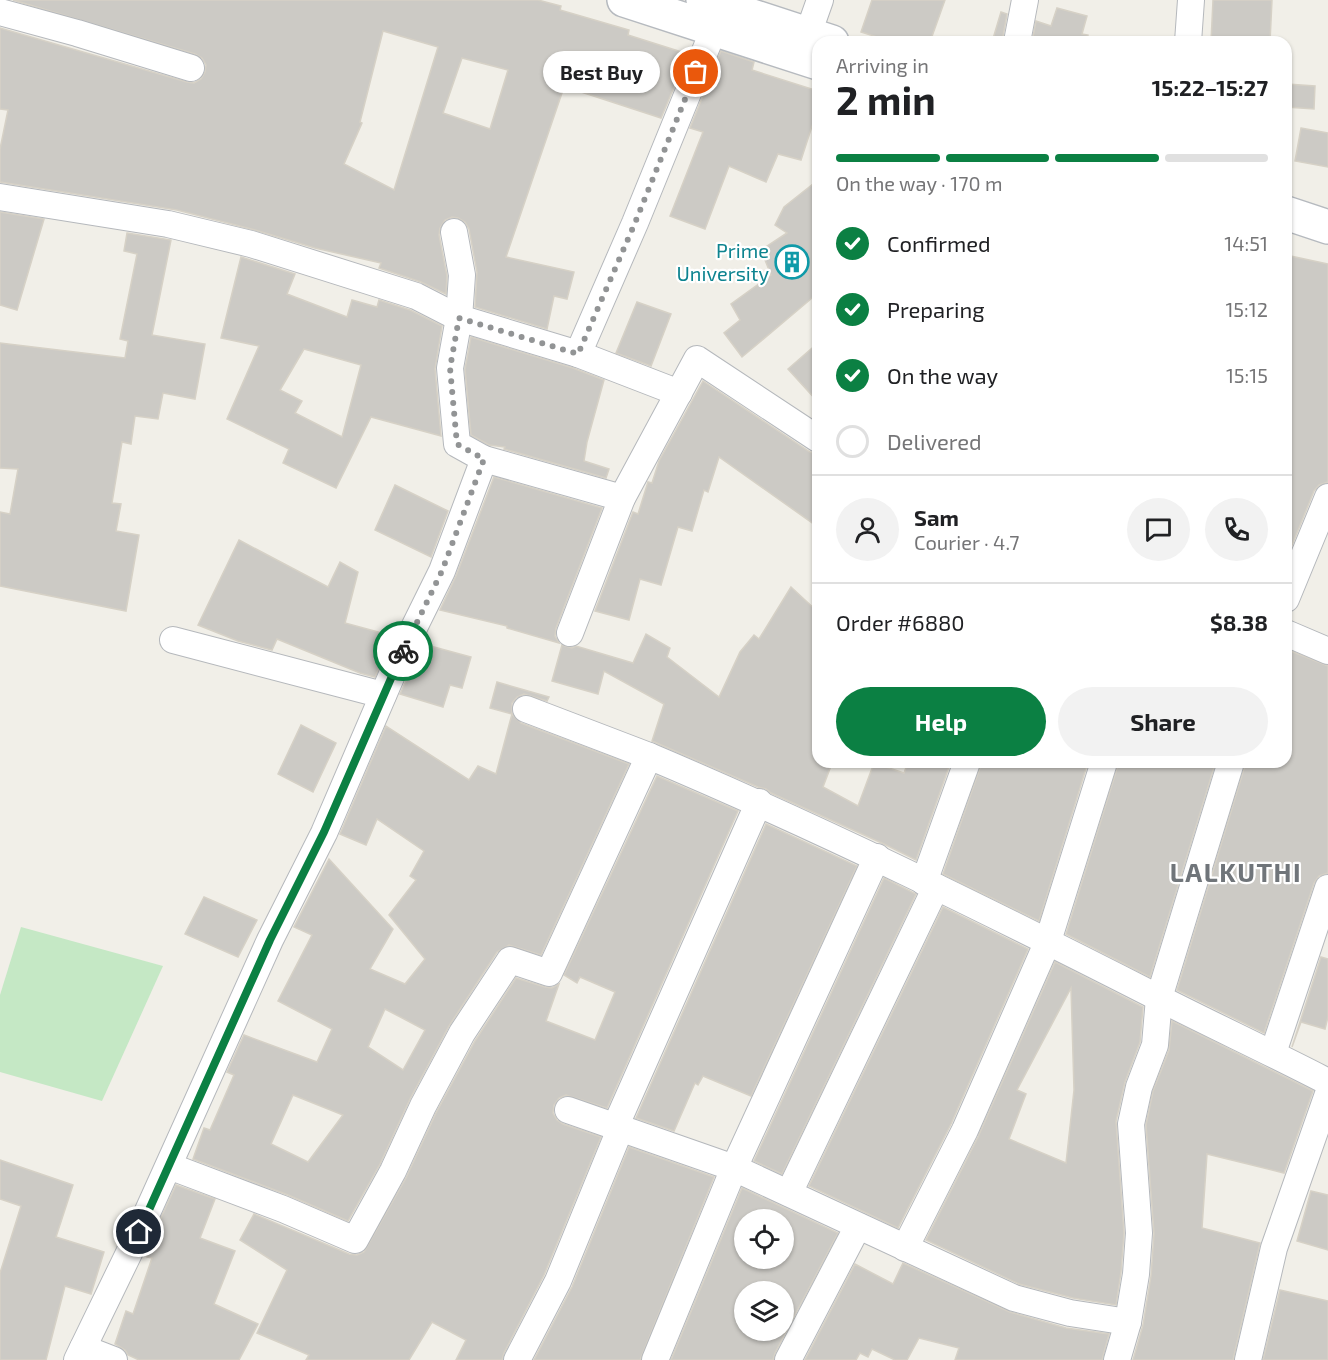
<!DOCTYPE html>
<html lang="en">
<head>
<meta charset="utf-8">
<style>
	:root { --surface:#fff; --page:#f2f2f2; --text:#202124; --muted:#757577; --line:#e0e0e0; --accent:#0b8043 }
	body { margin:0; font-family:"Exo 2",sans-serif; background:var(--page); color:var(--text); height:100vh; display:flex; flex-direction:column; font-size:22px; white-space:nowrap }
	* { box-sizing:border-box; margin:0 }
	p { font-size:20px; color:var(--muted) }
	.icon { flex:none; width:33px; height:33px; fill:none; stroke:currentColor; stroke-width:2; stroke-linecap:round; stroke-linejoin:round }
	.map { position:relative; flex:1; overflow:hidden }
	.side { position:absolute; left:812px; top:36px; width:480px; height:732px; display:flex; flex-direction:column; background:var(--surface); border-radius:18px; box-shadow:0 2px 4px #0004 }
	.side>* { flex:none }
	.tools { position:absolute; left:734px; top:1209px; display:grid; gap:12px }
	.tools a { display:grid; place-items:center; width:60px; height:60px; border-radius:50%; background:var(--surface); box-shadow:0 2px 4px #0004; font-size:30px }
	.pin { position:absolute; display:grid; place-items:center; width:51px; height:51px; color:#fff; margin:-26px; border:3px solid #fff; border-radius:50%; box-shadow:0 2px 6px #0007 }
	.courier { position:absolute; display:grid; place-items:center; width:60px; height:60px; margin:-30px; border:4px solid #0b8043; border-radius:50%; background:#fff; color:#222; box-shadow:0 2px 8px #0007 }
	.bubble { position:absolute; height:42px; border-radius:21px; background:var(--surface); box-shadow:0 2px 4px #0004; font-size:20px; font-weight:700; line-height:42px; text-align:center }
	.headline em { font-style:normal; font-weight:700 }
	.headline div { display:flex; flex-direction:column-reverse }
	.headline { display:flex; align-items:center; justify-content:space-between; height:102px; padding:0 24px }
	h1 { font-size:39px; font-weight:700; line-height:45px }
	.bar { display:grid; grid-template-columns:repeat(4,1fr); gap:9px 6px; align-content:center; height:72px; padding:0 24px }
	.bar i { height:8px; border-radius:4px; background:var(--line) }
	.bar .selected { background:var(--accent) }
	.bar p { grid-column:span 4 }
	.line { display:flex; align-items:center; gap:15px; padding:0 24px; border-top:2px solid var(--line) }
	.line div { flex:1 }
	.round { display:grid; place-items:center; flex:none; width:63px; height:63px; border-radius:32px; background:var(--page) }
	ol { padding:0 24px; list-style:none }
	li { display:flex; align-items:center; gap:18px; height:66px }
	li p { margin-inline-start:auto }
	li .icon { padding:6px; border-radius:50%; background:var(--accent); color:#fff; stroke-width:4 }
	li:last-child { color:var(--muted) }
	li i { width:33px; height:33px; border:3px solid var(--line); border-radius:50% }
	.primary-button { display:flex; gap:12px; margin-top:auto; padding:12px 24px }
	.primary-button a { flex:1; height:69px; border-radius:36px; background:var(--accent); color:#fff; font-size:24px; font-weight:700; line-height:69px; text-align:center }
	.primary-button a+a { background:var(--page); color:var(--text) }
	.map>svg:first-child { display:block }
</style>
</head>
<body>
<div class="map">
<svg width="1328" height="1360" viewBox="0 0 1328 1360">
	<rect width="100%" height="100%" fill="#f1efe8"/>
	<path fill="#c5e8c5" d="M21 927 163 966 102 1101 0 1072V995Z"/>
	<g fill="#cccac5" stroke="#d6d1c6" stroke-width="1.5" fill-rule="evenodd">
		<path d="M13 0H538L561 6 560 10 629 30 628 35 688 54 661 118 572 89 571 92 563 90 506 257 574 272 567 299 554 296 547 329 475 307 477 272 469 229 465 222 458 218 452 217 445 220 440 228 439 235 447 276 446 294 421 282 379 268 381 263 315 248 255 230 177 210 0 182V149L8 110 0 109V28L187 82 194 83 201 79 205 72 206 65 202 58 195 54ZM383 31 438 47 394 190 344 164 362 123 360 122ZM462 58 508 70 490 129 443 113Z"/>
		<path d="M872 0H945L930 42H893L861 32Z"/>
		<path d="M1213 0H1272L1270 42H1211Z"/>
		<path d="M1057 8 1087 16 1082 34 1088 35 1087 42H1032L1036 21 1051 26Z"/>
		<path d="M1001 12 1007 14 1002 42H992Z"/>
		<path d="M721 51 754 62 752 70 818 91V108L801 160 778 154 766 182 729 166 705 229 670 216 703 132 690 128Z"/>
		<path d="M1287 84 1315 86 1314 109 1286 107Z"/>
		<path d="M1301 128 1328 133V167L1295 161Z"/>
		<path d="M818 180V293L742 357 724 333 740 320 731 304 771 275 761 250 787 233 775 225 784 207Z"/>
		<path d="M0 212 44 219 17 310 0 305Z"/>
		<path d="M127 233 171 240 152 335 205 344 195 399 163 393 158 419 135 416 131 444 122 442 112 503 121 504 116 531 139 535 126 611 0 586V512L10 514 18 469 0 468V343L125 358 128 341 120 339 137 254 124 251Z"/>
		<path d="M1286 255 1328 264V482L1319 485 1314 491 1288 555H1286Z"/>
		<path d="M241 257 295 274 287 294 347 317 352 300 377 307 379 300 410 310 442 326 435 369 441 436 371 417 336 488 283 463 289 449 227 419 259 346 221 338ZM304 349 361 365 342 437 295 413 302 401 280 390Z"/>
		<path d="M637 302 671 314 651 366 616 353Z"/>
		<path d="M471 337 573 368 604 380 587 442 584 461 609 469 606 478 504 449 505 447 489 445 471 435 465 369Z"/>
		<path d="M818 343V402L788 369Z"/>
		<path d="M703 381 810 452 818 454V527L719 457 708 492 704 490 692 531 678 527 661 585 640 579 629 620 595 611 633 512 638 514 648 482 652 483 659 461Z"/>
		<path d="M494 477 602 508 556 628 555 636 559 643 507 628V626L440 610 456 576Z"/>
		<path d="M395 485 448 511 431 557 375 530Z"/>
		<path d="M239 540 328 587 340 562 358 572 345 623 393 636 375 677 360 673 277 639 272 650 238 641 198 625Z"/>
		<path d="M791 587 818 612V762H822L831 766 823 787 858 806 874 763 904 773 908 762H946L950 764 916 860 884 844 771 793 766 789 758 787 652 741 664 704 604 671 598 694 552 681 562 645 572 648 576 646 633 663 646 634 670 648 667 657 719 697 740 652 754 635 759 639Z"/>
		<path d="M423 644 471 657 462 688 450 685 443 707 400 694Z"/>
		<path d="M1286 649 1328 666V873L1319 876 1314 883 1264 1033 1177 990 1246 762H1286Z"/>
		<path d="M497 682 549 697 547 701 524 694 517 697 512 703V714L490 708Z"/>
		<path d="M512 714 521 723 629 764 541 955 509 945 497 952 449 1026 410 1099 380 1164 348 1221 288 1195 193 1159 204 1128 210 1130 234 1075 227 1072 244 1035 317 1062 332 1029 278 1001 312 935 294 927 329 859 393 929 370 969 405 984 425 959 389 915 416 880 410 876 424 851 377 819 366 845 340 834 386 726 469 780 478 766 496 774ZM385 1009 425 1030 403 1070 368 1047ZM293 1095 343 1115 308 1162 271 1144Z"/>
		<path d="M301 725 336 743 313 792 278 774Z"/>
		<path d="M982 762H1088L1039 921 943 874Z"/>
		<path d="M1119 762H1208L1215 764 1150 977 1066 934Z"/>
		<path d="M657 776 738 811 607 1108 566 1095 559 1098 554 1105 553 1113 557 1120 563 1124 601 1137 544 1275 504 1353 502 1360H456L466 1340 432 1322 409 1360H306L309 1355 257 1333 287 1270 240 1240 254 1214 349 1254 357 1255 364 1252 406 1178 436 1113 475 1041 516 978 545 987 552 988 559 984 546 1021 595 1040 615 992 580 977 577 983 564 975Z"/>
		<path d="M766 824 857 866 751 1096 703 1076 698 1085 695 1083 674 1131 636 1118Z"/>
		<path d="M884 878 916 894 782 1174 754 1161Z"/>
		<path d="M204 897 257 920 238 957 185 934Z"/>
		<path d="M943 907 1028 949 951 1124 898 1228 809 1186Z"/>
		<path d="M1321 957 1328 959V1017L1325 1029 1301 1022 1292 1047Z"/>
		<path d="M1055 962 1143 1007 1140 1042 1125 1082 1116 1121 1124 1233 1121 1272 1116 1305 1073 1298 1019 1284 926 1240 978 1137ZM1071 988 1074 1090 1066 1163 1009 1139 1026 1094 1017 1090Z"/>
		<path d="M1172 1021 1313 1091 1284 1173 1207 1154 1202 1228 1260 1243 1233 1360H1133L1143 1325 1151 1276 1154 1234 1146 1125 1153 1091 1169 1050Z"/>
		<path d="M629 1147 714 1177 640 1360H534L572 1287Z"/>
		<path d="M0 1160 73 1185 56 1237 104 1252 91 1294 65 1286 46 1360H0V1273L21 1206 0 1199Z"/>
		<path d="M176 1185 215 1199 200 1238 235 1251 214 1304 258 1324 239 1360H139L128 1355 125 1350 115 1344 126 1311 133 1314 152 1258 147 1257 160 1220Z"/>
		<path d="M742 1188 838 1233 775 1353 773 1360H671ZM744 1220H783V1258H744ZM744 1292H783V1330H744Z"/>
		<path d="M1311 1191 1328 1195V1250L1297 1241Z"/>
		<path d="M903 1263 1010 1312 1066 1328 1109 1334 1102 1360H955L959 1348 919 1338 907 1360H895L872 1349 868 1357 860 1353 856 1360H805L855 1264 893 1284Z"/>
		<path d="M1280 1290 1328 1301V1360H1263Z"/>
	</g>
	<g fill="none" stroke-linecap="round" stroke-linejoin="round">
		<g stroke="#b5b8bc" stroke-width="28">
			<g id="minor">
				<path d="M0 12 77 33 191 68"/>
				<path d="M808 34 820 0"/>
				<path d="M1017 42 1025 0"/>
				<path d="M1188 42 1191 0"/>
				<path d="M0 197 168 224 251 244 416 296 459 318 578 354 679 393"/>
				<path d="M578 354 635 223 714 29"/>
				<path d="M484 459 622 498"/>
				<path d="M1286 599 1328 497"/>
				<path d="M570 633 622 498 697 359 818 439"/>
				<path d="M1286 633 1328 651"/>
				<path d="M173 640 383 695"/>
				<path d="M526 709 649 756"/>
				<path d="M924 882 967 762"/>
				<path d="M1273 1053 1328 888"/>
				<path d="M568 1110 734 1168 877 857"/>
				<path d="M616 1125 759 802"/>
				<path d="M169 1166 283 1209 355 1240 393 1171 423 1106 462 1033 510 960 549 973 649 756C822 829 990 912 1157 997 1214 1026 1272 1053 1328 1082"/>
				<path d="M789 1193 936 887"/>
				<path d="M905 1248 965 1130 1048 941 1104 762"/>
				<path d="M83 1348 114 1360"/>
				<path d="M77 1360 129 1253 270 940 324 833 400 656 442 571 484 459 457 444 450 368 459 318 462 275 454 232"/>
				<path d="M517 1360 558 1281 621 1127"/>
				<path d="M655 1360 734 1168 1014 1298 1070 1313 1128 1322"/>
				<path d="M788 1360 858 1226"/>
				<path d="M1117 1360 1128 1322 1136 1274 1139 1233 1131 1124 1139 1087 1155 1045 1159 998 1231 762"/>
				<path d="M1248 1360 1274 1248 1328 1094"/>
			</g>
		</g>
		<g stroke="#b6babf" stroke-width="36">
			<g id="secondary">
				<path d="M624 0 818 63"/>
				<path d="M703 0 832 42"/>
				<path d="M1286 213 1328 227"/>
			</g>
		</g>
		<use href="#minor" stroke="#fff" stroke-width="26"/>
		<use href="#secondary" stroke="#fff" stroke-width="33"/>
	</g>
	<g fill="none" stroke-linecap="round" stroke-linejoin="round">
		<path stroke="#929495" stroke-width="6" stroke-dasharray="0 10.8" d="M403 651 442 571 484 459 457 444 450 368 459 318 578 354 635 223 696 72"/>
		<path stroke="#0b8043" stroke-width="8" d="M139 1232 270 940 324 832 403 651"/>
	</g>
	<defs>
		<g id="building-ring" transform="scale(1.725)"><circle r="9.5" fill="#fff" stroke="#0f9aa8" stroke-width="1.5"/><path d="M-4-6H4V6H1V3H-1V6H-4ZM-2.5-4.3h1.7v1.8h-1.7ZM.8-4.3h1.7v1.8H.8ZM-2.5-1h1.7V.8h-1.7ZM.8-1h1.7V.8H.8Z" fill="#0f9aa8"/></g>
	</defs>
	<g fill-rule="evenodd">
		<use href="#building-ring" x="792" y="262"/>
	</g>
	<g text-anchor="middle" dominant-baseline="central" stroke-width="4.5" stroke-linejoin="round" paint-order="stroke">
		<g font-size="20" fill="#0d838f" stroke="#fff" text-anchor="end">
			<text x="769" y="250">Prime<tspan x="769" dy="23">University</tspan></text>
		</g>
		<g font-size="26" font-weight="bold" letter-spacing="1.5" fill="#70757a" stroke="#fff">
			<text x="1236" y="871">LALKUTHI</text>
		</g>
	</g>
</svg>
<div class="tools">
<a><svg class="icon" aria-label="locate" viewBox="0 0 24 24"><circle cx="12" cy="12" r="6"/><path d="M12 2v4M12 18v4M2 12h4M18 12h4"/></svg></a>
<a><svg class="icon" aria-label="layers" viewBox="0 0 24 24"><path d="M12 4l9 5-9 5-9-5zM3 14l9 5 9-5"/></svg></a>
</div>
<div class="pin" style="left:696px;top:72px;background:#ea580c"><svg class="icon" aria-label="bag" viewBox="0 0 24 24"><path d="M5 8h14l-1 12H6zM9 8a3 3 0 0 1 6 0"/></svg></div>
<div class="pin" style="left:139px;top:1232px;background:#1f2937"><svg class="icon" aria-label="home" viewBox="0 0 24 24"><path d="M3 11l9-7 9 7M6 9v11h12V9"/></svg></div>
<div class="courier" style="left:403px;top:651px"><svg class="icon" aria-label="bike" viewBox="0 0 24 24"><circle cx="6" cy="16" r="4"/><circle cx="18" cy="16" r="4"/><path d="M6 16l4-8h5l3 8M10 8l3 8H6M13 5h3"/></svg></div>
<div class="bubble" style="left:543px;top:51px;width:117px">Best Buy</div>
<section class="side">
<div class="headline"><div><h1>2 min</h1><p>Arriving in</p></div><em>15:22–15:27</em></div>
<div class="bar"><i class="selected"></i><i class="selected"></i><i class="selected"></i><i></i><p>On the way · 170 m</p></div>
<ol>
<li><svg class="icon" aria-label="check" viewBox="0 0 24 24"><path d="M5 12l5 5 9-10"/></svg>Confirmed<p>14:51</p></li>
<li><svg class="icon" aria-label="check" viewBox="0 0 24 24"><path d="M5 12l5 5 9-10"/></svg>Preparing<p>15:12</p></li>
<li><svg class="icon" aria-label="check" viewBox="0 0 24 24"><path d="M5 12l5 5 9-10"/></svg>On the way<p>15:15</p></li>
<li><i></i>Delivered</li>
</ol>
<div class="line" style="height:108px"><a class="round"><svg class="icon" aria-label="person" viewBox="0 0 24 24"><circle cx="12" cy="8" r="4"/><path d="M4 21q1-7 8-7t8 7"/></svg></a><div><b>Sam</b><p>Courier · 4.7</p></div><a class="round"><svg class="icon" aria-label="chat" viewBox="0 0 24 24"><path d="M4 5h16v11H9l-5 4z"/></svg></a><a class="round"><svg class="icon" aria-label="phone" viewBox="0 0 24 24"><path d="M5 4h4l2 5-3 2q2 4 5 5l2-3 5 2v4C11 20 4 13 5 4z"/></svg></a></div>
<div class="line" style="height:78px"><div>Order #6880</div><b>$8.38</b></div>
<div class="primary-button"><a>Help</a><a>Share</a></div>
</section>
</div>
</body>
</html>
